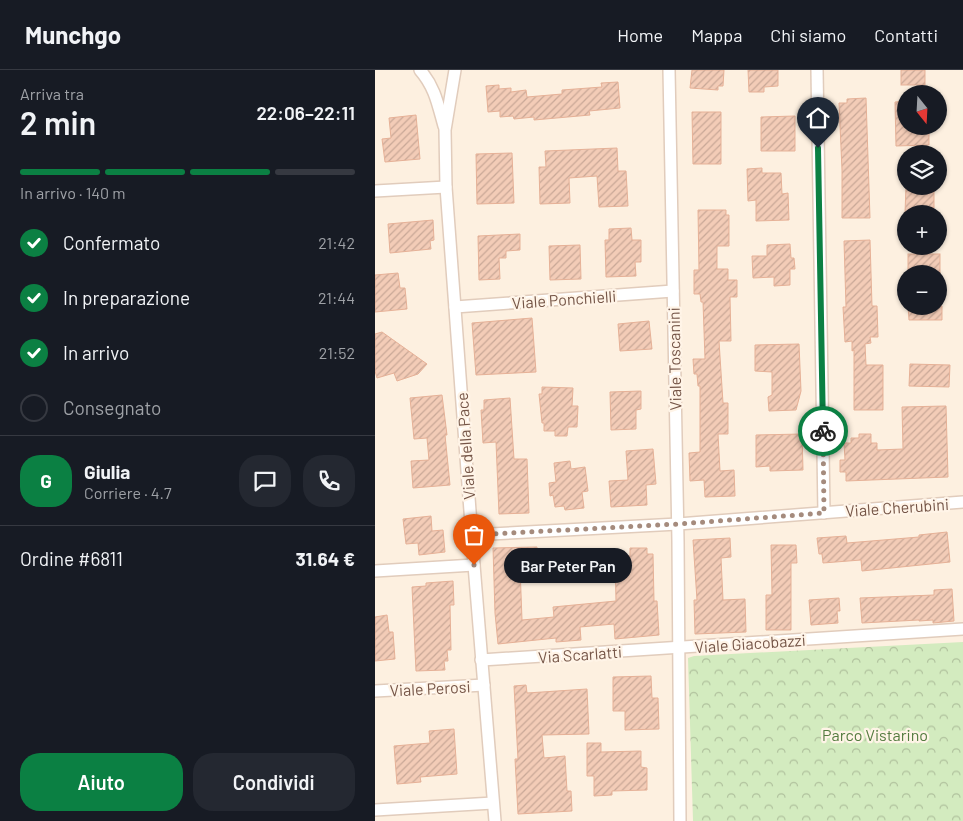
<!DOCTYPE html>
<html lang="it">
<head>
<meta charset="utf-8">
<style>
	:root { --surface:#171b24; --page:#242831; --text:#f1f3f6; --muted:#9ea1a6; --line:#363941; --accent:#0b8043 }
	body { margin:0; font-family:Barlow,sans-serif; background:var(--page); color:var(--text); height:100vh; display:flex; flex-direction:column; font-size:19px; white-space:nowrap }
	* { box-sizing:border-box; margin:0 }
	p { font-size:16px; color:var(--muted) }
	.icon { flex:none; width:28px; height:28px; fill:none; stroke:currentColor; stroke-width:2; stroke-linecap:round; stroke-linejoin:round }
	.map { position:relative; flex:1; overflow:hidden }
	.sheet { display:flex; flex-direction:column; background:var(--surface); width:375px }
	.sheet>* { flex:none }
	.needle { width:32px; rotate:162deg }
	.buttons { position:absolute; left:522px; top:15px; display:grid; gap:10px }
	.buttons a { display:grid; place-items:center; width:50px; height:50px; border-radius:50%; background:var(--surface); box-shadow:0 1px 4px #0004; font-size:25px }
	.pin { position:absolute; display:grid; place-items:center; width:42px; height:42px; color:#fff; margin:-51px -21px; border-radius:50% 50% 50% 0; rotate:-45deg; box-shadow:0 0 5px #0007 }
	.pin .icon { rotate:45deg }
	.courier { position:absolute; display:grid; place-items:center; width:50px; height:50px; margin:-25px; border:4px solid #0b8043; border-radius:50%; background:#fff; color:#222; box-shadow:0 1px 6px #0007 }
	.bubble { position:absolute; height:35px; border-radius:18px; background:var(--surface); box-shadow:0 1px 4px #0004; font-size:16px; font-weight:600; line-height:35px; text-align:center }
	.head em { font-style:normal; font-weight:600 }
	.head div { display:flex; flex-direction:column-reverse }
	.head { display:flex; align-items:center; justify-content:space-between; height:85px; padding:0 20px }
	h1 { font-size:32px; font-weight:600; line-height:38px }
	.bar { display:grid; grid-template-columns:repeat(4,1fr); gap:8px 5px; align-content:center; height:60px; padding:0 20px }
	.bar i { height:6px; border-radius:4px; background:var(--line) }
	.bar .on { background:var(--accent) }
	.bar p { grid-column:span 4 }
	.line { display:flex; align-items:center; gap:12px; padding:0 20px; border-top:1px solid var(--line) }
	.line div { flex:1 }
	.round { display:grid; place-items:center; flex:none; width:52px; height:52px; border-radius:20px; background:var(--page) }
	ol { padding:0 20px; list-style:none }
	li { display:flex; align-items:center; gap:15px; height:55px }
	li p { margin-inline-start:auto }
	li .icon { padding:5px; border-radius:50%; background:var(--accent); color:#fff; stroke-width:4 }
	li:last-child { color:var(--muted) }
	li i { width:28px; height:28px; border:2px solid var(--line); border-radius:50% }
	.primary-button { display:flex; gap:10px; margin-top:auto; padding:10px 20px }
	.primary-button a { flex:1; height:58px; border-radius:20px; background:var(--accent); color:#fff; font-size:20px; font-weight:600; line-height:58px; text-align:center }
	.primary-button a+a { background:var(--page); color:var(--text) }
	header { display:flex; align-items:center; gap:30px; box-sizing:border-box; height:70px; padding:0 25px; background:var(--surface); border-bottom:1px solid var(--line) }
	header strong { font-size:24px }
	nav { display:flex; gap:28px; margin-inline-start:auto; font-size:18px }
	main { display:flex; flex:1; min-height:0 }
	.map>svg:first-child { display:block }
</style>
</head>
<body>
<header>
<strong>Munchgo</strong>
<nav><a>Home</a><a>Mappa</a><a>Chi siamo</a><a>Contatti</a></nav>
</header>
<main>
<section class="sheet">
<div class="head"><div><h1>2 min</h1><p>Arriva tra</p></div><em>22:06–22:11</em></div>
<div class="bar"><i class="on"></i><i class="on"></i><i class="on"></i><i></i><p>In arrivo · 140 m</p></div>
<ol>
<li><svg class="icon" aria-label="check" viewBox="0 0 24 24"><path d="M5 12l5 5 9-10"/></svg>Confermato<p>21:42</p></li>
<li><svg class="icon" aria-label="check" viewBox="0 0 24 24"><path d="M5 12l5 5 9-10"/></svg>In preparazione<p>21:44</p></li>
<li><svg class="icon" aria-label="check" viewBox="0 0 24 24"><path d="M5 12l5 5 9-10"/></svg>In arrivo<p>21:52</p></li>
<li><i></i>Consegnato</li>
</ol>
<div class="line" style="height:90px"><b class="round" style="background:var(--accent);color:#fff">G</b><div><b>Giulia</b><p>Corriere · 4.7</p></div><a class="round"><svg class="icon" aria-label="chat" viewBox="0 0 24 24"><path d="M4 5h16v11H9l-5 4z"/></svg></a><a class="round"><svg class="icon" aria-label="phone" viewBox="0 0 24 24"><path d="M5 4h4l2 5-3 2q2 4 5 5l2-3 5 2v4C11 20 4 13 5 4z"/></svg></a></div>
<div class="line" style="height:65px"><div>Ordine #6811</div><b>31.64 €</b></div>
<div class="primary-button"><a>Aiuto</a><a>Condividi</a></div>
</section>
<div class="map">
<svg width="588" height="751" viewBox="0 0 588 751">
	<defs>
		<pattern id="forest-crowns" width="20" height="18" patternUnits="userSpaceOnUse" patternTransform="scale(1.25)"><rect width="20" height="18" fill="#d3ebbf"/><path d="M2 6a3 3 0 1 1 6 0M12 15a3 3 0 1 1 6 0" fill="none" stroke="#b0c19d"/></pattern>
		<pattern id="building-hatch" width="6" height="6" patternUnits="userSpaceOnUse" patternTransform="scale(1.25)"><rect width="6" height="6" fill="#f3ccb7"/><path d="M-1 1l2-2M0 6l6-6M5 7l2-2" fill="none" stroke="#c9a897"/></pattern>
	</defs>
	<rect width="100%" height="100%" fill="#fdf0e0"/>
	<path fill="url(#forest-crowns)" d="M588 572V751H318L313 588 319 586Z"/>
	<g fill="url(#building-hatch)" stroke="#e6b197">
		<path d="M317 0H349L348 16H343V20L315 18Z"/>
		<path d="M373 0H403V16L389 17V22H374Z"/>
		<rect x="526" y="0" width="24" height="15"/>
		<path d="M243 12 245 38 214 41 215 45 159 50V47L139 49 138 46 125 47V41L113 42 111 16 124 15V19L136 18V22L151 20 152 27 187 24V20L227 17 226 13Z"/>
		<path d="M491 28 495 148H467V100L464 33H472V29Z"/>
		<path d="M531 31V56H554V75L521 76 520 32Z"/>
		<path d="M317 42H346V94H318Z"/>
		<path d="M41 45 45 89 10 92 7 69 16 68 14 48Z"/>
		<path d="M420 46V81H386V47Z"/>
		<path d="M242 78 243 101H251L253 136 224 137 222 106 194 108 195 133 165 134 164 97H171L170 81Z"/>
		<path d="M137 83 139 133 102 134 101 84Z"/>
		<path d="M387 98V103H406L407 124 413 123 414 150 381 151V130L373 131 372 99Z"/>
		<path d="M531 116H559V138H551V144L530 143Z"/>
		<path d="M323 140H351V145H354V176H342V199H353V210H362V227H355L356 271H344L348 333H353V364H343L345 401 359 400 360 426 330 427 329 410 315 411 314 383 325 382V316H323L322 304H319L318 289H330L328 232H326L325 224H319V200H324Z"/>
		<path d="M58 150 59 170 55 171 56 179 15 183 13 154Z"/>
		<path d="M256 158 257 170H266V192H260L261 206 231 207 230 170H234V159Z"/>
		<path d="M145 164V180L131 181V188H124L125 209 104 210 103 166Z"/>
		<path d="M495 170 497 236H502L503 267H495L496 273 490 274 491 295H508V340H479V280L477 281V271L470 272 468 237H471L469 171Z"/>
		<path d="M415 174 416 188H419L420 199H415V215L399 216V207L378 208 377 186H392V175Z"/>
		<path d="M205 175 206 209 175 210 174 176Z"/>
		<rect x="533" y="184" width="32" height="20"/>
		<path d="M23 203 25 218H30L32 239 0 242V205Z"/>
		<path d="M533 236H567V250H534Z"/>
		<path d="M157 248 161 302 101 305 97 253Z"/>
		<path d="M274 251 277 279 245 281 243 254Z"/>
		<path d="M7 262 52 294 43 304 22 311 19 303 2 308 0 301V264Z"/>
		<path d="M424 274 426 321 421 340 394 341 393 327 397 325V302L380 301V275Z"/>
		<path d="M535 294 575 295 574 317 534 316Z"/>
		<path d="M167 317 198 318 197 336H203L202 357H193L192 366H180V361H169V353H167L164 324H167Z"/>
		<path d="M266 321V339L261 340V359L236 360 235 322Z"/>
		<path d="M67 325 72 365H70L75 415 38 418 36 391 54 390 52 368 39 369 35 328Z"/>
		<path d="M135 328 139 389H152L154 443 124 444 121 372 108 373 106 340H109V330Z"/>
		<path d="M571 336 573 407 471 411V402H465V390H470L469 373H476V368H484V364H496V373H502V380L528 379 527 337Z"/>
		<path d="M427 364 428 400 395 401V396L381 397V365Z"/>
		<path d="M278 379 281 414 271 415 272 435 236 437 234 411 253 410 251 381Z"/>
		<path d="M195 391 196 399 210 397 213 421 207 422 209 438 190 440 189 436 180 437 178 425 175 426 174 413 181 412 179 393Z"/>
		<path d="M56 446 57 461 68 460 70 482 44 485 43 473 31 474 28 449Z"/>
		<path d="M572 462 575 492 487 501 486 490 448 493 447 484H444L442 468 471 466 472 473 544 467V465Z"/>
		<path d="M355 468 356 487 346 488 348 530 370 529 371 562 320 564 319 530H322L318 470Z"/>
		<path d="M396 475H421L422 493H416V560H391V525H397Z"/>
		<path d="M162 477V484L215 483 216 509 177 511 176 496 145 497 147 550 179 547 178 537 241 531 240 486H255V478H272V484H278L279 531H282L284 565 240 569 239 554 205 557 206 570 181 572V568L123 574 120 543 118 478Z"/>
		<path d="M78 511 79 535H75L76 580H72L73 591H69L70 600 41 601 37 517 51 516V513Z"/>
		<path d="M577 519 579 551 558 553V550L544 551V550L487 553 485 528 559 525V520Z"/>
		<path d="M464 528 465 541H462L463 553 436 555 434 530Z"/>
		<path d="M12 545 14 562H18L20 589 0 591V547Z"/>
		<path d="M276 606 277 628H283L284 659 250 660V641H238V607Z"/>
		<path d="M151 615 152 623 212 619 214 664 167 665 169 688 190 686 192 721H196L197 741 143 744 140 689H143L139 616Z"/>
		<path d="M79 659 82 704 45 707 46 712 22 714 19 676 55 673 54 661Z"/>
		<path d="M212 673H226V682L266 681V697L272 698V720L237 721V725L219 726V706H212Z"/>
	</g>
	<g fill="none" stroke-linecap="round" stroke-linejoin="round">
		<g stroke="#e1ccbc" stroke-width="14">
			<g id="minor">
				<path d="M45 0C60 17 63 35 69 56"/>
				<path d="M80 0 70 60 71 117 99 495 120 751"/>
				<path d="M294 0 303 471 305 751"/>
				<path d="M442 0 449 443"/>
				<path d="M0 121 71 117"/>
				<path d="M80 237 298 221"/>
				<path d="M97 465 303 454 588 432"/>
				<path d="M0 501 99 495"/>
				<path d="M106 590 588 559"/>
				<path d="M0 621 109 615"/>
				<path d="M0 740 118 733"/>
			</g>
		</g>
		<use href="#minor" stroke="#fff" stroke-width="11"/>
	</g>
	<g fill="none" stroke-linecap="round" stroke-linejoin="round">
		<path stroke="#a58b7d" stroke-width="5" stroke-dasharray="0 9" d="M99 495 97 465 303 454 449 443 448 361"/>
		<path stroke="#0b8043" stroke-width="6" d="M443 78 448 361"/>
	</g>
	<g text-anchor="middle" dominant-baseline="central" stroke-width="4.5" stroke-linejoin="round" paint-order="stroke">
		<g font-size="16" fill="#755547" stroke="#fff4e7">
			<text transform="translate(189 229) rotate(-4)">Viale Ponchielli</text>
			<text transform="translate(299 289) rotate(-91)">Viale Toscanini</text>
			<text transform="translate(90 376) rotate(-94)">Viale della Pace</text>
			<text transform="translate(522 437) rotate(-4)">Viale Cherubini</text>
			<text transform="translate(375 573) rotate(-4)">Viale Giacobazzi</text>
			<text transform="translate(205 584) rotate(-4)">Via Scarlatti</text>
			<text transform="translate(55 618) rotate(-3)">Viale Perosi</text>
		</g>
		<g font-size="16" fill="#547b3f" stroke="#fff4e7">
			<text x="500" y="664">Parco Vistarino</text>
		</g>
	</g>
</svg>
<div class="buttons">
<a><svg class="needle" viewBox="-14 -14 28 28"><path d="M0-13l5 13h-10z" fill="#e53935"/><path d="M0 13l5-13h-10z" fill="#9ea1a6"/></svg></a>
<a><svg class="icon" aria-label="layers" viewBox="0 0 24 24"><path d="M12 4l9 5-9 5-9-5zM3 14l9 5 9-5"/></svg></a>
<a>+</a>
<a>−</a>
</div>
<div class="pin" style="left:99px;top:495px;background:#ea580c"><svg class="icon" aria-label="bag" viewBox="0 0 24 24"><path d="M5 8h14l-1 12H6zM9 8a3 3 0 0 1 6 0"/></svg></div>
<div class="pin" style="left:443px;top:78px;background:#1f2937"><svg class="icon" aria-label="home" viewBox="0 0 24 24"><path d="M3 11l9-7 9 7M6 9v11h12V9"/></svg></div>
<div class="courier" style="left:448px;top:361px"><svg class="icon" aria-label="bike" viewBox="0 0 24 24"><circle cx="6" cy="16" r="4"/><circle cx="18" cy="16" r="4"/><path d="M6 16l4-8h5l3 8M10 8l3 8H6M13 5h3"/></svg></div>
<div class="bubble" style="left:129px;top:478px;width:128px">Bar Peter Pan</div>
</div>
</main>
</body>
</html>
